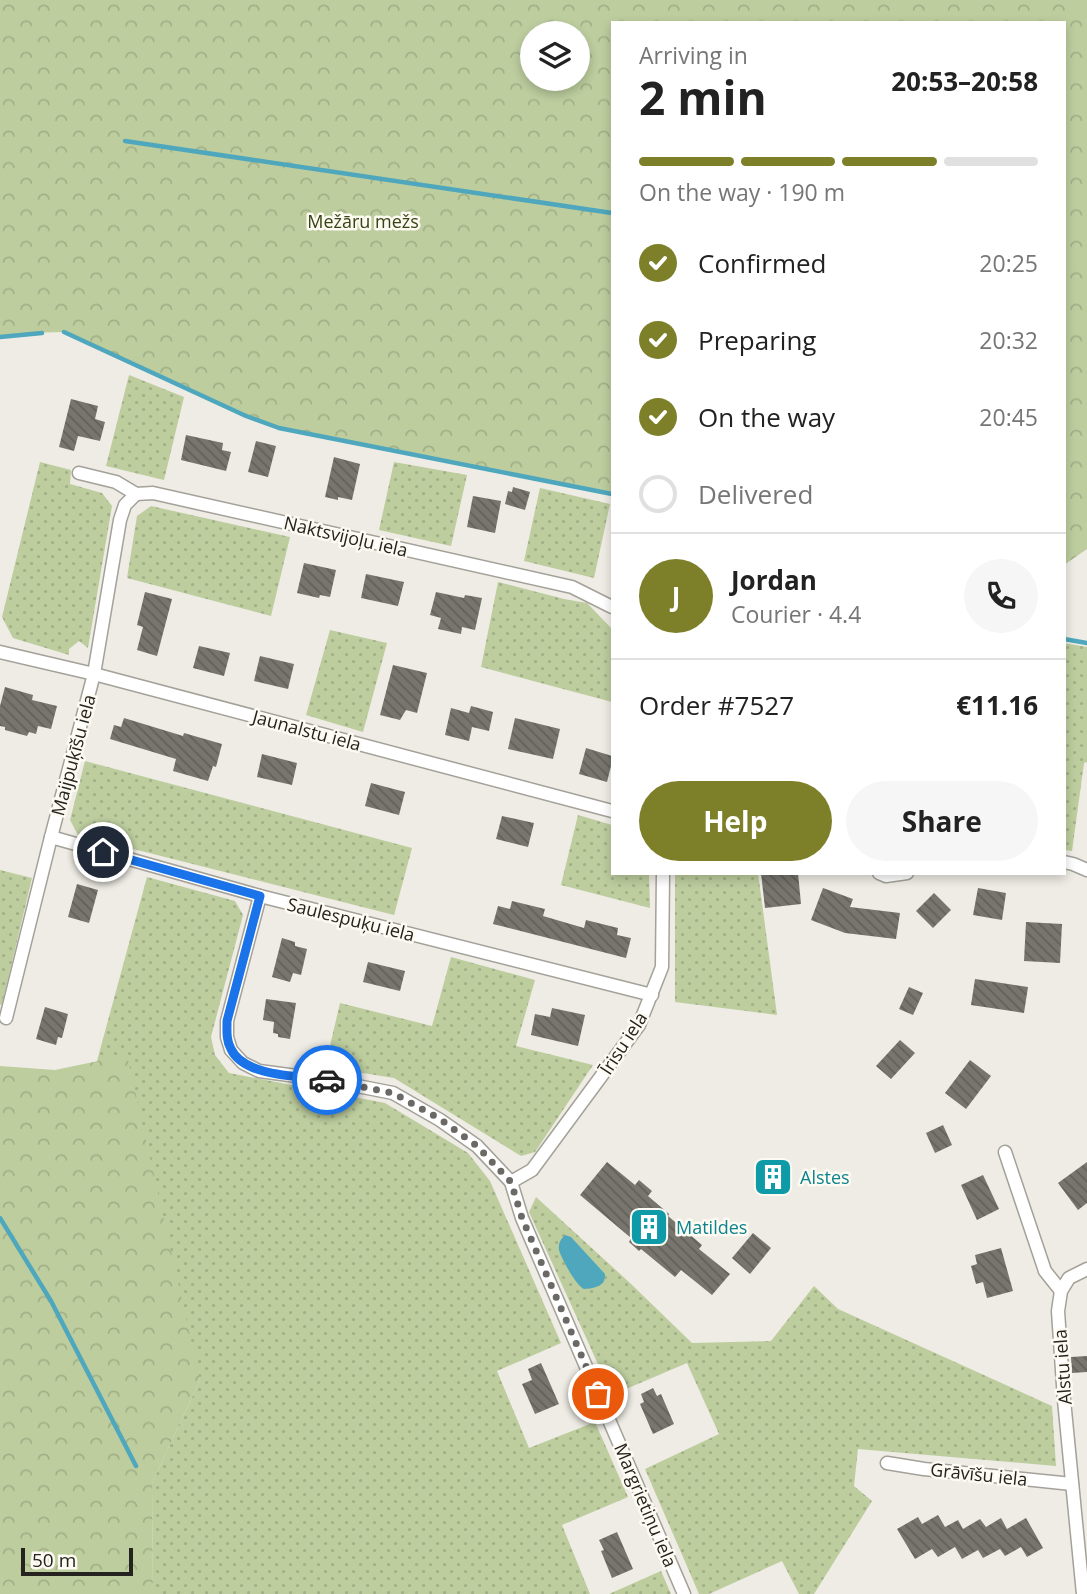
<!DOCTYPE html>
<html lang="en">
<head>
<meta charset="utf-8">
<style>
	:root { --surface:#fff; --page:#f6f6f6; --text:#222; --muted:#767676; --line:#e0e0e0; --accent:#7e8029 }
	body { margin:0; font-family:"Open Sans",sans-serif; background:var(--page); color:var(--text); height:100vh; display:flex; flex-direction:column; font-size:26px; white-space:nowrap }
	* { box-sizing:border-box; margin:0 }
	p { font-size:23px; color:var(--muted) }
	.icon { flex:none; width:38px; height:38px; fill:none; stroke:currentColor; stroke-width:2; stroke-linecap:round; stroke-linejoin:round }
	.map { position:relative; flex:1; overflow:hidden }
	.drawer { position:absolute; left:611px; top:21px; width:455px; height:854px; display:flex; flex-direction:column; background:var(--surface); border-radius:0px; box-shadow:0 4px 10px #0003 }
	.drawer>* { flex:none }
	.tools { position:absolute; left:520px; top:21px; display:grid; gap:14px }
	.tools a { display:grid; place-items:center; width:70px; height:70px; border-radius:50%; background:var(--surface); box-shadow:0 4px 10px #0003; font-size:35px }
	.scale { position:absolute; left:21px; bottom:18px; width:112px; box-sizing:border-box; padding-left:7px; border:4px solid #242320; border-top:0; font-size:19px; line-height:24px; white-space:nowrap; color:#242320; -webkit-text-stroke:5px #fcfaf1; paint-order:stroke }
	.pin { position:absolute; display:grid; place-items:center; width:60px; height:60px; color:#fff; margin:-30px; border:4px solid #fff; border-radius:50%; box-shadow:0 2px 7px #0007 }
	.courier { position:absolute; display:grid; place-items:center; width:70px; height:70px; margin:-35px; border:5px solid #1a73e8; border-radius:50%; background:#fff; color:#222; box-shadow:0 2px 9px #0007 }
	.summary em { font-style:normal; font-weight:700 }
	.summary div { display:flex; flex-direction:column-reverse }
	.summary { display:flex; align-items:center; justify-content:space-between; height:119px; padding:0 28px }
	h1 { font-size:46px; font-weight:700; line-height:52px }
	.bar { display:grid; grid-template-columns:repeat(4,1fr); gap:10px 7px; align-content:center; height:84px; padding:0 28px }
	.bar i { height:9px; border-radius:5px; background:var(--line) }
	.bar .current { background:var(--accent) }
	.bar p { grid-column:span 4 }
	.line { display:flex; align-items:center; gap:18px; padding:0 28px; border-top:2px solid var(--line) }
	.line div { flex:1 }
	.round { display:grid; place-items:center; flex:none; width:74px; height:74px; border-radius:37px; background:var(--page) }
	ol { padding:0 28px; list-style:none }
	li { display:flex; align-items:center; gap:21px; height:77px }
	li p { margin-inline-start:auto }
	li .icon { padding:7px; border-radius:50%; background:var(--accent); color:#fff; stroke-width:4 }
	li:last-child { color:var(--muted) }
	li i { width:38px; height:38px; border:4px solid var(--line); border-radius:50% }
	.action { display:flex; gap:14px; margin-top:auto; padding:14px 28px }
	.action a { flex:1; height:80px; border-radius:42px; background:var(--accent); color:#fff; font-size:28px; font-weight:700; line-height:80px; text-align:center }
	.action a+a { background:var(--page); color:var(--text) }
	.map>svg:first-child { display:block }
</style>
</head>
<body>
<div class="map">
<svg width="1087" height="1594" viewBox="0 0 1087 1594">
	<defs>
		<pattern id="grass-dots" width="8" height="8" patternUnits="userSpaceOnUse" patternTransform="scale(1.75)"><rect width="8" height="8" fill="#bdcd9e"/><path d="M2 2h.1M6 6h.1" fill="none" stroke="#a2b088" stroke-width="1.8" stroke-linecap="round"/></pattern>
		<pattern id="forest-crowns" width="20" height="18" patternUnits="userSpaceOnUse" patternTransform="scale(1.75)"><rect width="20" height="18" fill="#bdcd9e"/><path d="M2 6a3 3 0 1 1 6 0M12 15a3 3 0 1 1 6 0" fill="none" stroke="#a2b088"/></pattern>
		<pattern id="building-back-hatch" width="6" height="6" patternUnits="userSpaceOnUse" patternTransform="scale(1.75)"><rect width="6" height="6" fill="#77756e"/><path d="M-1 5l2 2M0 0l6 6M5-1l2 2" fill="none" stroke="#61605a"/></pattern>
	</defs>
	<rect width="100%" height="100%" fill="#eeece4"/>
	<g fill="url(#grass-dots)">
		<path d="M129 375 184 397 164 480 106 466Z"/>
		<path d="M40 462 71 470 70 484 102 493 112 506 88 648 79 641 69 649V655L13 638 2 617Z"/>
		<path d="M394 462 467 475 451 546 379 530Z"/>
		<path d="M540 488 610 504 594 578 524 561Z"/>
		<path d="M151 506 290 537 271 616 127 578 137 516Z"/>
		<path d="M498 582 564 599 587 603 612 629V702L481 667Z"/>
		<path d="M330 630 387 643 363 732 306 715Z"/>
		<path d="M1064 643 1087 647V762L1084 763 1072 851 1064 850Z"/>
		<path d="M85 761 412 848 394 915 78 835 70 820Z"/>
		<path d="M578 815 612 825V873H649L650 908 561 885Z"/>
		<path d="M0 870 32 878 2 1004 0 1005Z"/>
		<path d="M675 873H758L777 1015 675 1002Z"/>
		<path d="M147 877 235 901 243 915 211 1037 215 1055 229 1073 385 1103 468 1153 490 1181 561 1343 497 1371 529 1448 595 1422 628 1497 562 1525 590 1594H153L152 1483 200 1380 97 1061Z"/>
		<path d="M451 957 535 980 516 1046 593 1065 535 1152 521 1156 394 1078 325 1067 340 1003 432 1026Z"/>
		<path d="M536 1197 630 1283 692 1343 771 1341 814 1286 838 1309 1052 1406 1056 1466 858 1449 854 1486 872 1501 814 1594H799L782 1561 709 1594H699L645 1469 719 1434 687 1363 612 1395 529 1212Z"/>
		<path d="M661 1571 671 1594H609Z"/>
	</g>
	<g fill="url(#forest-crowns)" fill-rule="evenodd">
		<path d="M0 0H1087V549L1064 565V23H612V494L279 428 246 416 64 332 24 333 0 337ZM532 33H578V79H532Z"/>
		<path d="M127 1055 200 1380 152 1483 153 1594H0V1066L55 1070Z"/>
	</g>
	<path fill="#4ea7bc" d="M565 1235 571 1237 605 1274C605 1282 603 1284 596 1287 593 1288 587 1289 584 1289 577 1287 561 1258 559 1250 558 1243 561 1239 565 1235Z"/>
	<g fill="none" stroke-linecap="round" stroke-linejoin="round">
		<g stroke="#4ea7bc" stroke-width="4.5">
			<path d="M125 141 612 213"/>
			<path d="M64 332 246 416 279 428 612 494"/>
			<path d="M0 337 42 333"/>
			<path d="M1064 639 1087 643"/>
			<path d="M0 1218 51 1301 136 1466"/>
		</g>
	</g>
	<g fill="url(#building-back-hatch)">
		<path d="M71 399 98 406 95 419 105 422 100 441 78 436 74 451 59 447Z"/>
		<path d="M186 435 223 443 222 450 231 452 226 471 181 460Z"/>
		<path d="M256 441 276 446 268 477 248 472Z"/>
		<path d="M334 457 360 464 352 500 338 497V500L325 497Z"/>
		<path d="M513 487 530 492 525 510 505 504 508 491 512 492Z"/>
		<path d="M473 496 501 501 495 533 467 527Z"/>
		<path d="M304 563 336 570 330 597 320 595 319 598 297 593Z"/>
		<path d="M366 574 404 582 398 606 361 598Z"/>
		<path d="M145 592 172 599 157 656 137 650 143 627 137 625Z"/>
		<path d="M436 592 464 598 465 595 482 598 475 630 462 627 461 634 438 629 441 618 430 615Z"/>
		<path d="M199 646 230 653 224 676 193 668Z"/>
		<path d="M260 656 294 664 288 689 254 681Z"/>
		<path d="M393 665 427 673 417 713 406 710 400 720 380 715Z"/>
		<path d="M5 687 33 695 32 700 57 706 51 729 38 726 36 734 29 732 27 736 5 730V727L0 726V706Z"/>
		<path d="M471 706 493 712 489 731 472 727 469 741 445 735 451 708 469 713Z"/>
		<path d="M124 718 183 736 184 733 222 744 216 767 213 766 208 781 173 771 176 759 110 739 114 725 121 727Z"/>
		<path d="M515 718 560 729 553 759 508 749Z"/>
		<path d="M586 748 612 756V762L607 782 579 774Z"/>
		<path d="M262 754 297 763 292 785 257 777Z"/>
		<path d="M371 783 405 792 399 815 365 806Z"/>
		<path d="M502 816 534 823 528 847 496 839Z"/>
		<path d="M761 873H798L801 904 765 908Z"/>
		<path d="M77 884 98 890 89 923 68 917Z"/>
		<path d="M823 888 853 899 850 907 900 913 896 939 845 933 811 920Z"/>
		<path d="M978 888 1006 893 1002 920 973 915Z"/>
		<path d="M934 893 951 910 933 928 916 911Z"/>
		<path d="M512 901 545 909 543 916 584 928 586 920 618 928 617 935 631 938 626 958 493 924 498 906 510 909Z"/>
		<path d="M1026 922 1062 924 1060 963 1024 961Z"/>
		<path d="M282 938 295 942V946L307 949 301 975 293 973 290 982 272 977Z"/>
		<path d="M368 962 405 971 400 991 363 982Z"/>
		<path d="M975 979 1028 987 1024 1013 971 1005Z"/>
		<path d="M909 987 923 993 913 1015 899 1009Z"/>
		<path d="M266 999 296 1003 290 1039 278 1037V1034L273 1033 274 1022 263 1020Z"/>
		<path d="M45 1007 68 1014 62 1038 58 1037 56 1045 36 1039Z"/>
		<path d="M552 1008 585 1015 578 1046 531 1035 535 1014 550 1017Z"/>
		<path d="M900 1040 915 1053 891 1079 876 1066Z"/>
		<path d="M970 1060 991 1076 966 1109 945 1093Z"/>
		<path d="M943 1125 952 1145 935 1153 926 1133Z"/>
		<path d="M768 1158 792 1175 778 1195 754 1178Z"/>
		<path d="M607 1162 635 1185 639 1180 652 1191 648 1196 669 1214 668 1216 702 1245 699 1249 730 1274 712 1295 681 1270 675 1277 641 1249 639 1251 629 1242 631 1238 580 1195Z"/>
		<path d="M1087 1162V1203L1078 1210 1058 1183Z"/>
		<path d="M983 1175 999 1209 977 1220 961 1185Z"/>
		<path d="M753 1233 771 1248 750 1274 732 1258Z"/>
		<path d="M1001 1248 1013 1291 987 1298 983 1282 976 1284 971 1266 977 1264 975 1255Z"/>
		<path d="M1087 1356V1372L1072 1373 1071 1357Z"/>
		<path d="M541 1363 559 1404 535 1414 522 1384 532 1380 528 1369Z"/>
		<path d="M653 1388 657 1396 661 1394 674 1424 653 1434 640 1404 644 1402 641 1394Z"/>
		<path d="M938 1515 945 1527 958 1520 963 1529 980 1519 986 1527 1001 1518 1007 1529 1026 1518 1043 1548 1027 1557 1021 1547 1005 1556 1000 1549 983 1558 978 1550 962 1559 955 1547 938 1557 932 1549 915 1559 897 1529 918 1517 922 1524Z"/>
		<path d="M617 1532 633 1569 612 1578 601 1551 604 1550 599 1540Z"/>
	</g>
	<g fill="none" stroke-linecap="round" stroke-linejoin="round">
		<g stroke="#a3a199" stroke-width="15">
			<g id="minor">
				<path d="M79 473 116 482 136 494 153 493 572 587 612 607"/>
				<path d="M0 652 94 674 612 811"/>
				<path d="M51 837 260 896 652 995"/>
				<path d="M1064 862 1073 864 1087 870"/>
				<path d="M879 873 886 876 907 873"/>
				<path d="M260 896 227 1021V1037L231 1050 243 1063 259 1071 327 1080 393 1093 440 1120 477 1146 511 1182 522 1218 684 1594"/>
				<path d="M6 1018 51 837 94 674 120 520 125 505 136 494"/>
				<path d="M1005 1152 1045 1271 1061 1291"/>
				<path d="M511 1182 532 1170 639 1025 662 967 663 873"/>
				<path d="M887 1463 924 1469 1072 1484"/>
				<path d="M1083 1594 1064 1400 1058 1311 1061 1291 1069 1278 1087 1269"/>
			</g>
		</g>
		<use href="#minor" stroke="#fff" stroke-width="12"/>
	</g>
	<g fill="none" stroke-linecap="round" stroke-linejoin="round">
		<path stroke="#6b6965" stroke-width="7" stroke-dasharray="0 12.6" d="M327 1080 393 1093 440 1119 477 1146 511 1182 522 1218 598 1394"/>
		<path stroke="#1a73e8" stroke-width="9" d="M103 852 260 896 227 1021C227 1031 226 1040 231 1049 244 1077 300 1076 327 1080"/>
	</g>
	<defs>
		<g id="building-square" transform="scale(2.0125)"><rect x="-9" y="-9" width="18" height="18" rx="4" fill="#0f9aa8" stroke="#fcfaf1"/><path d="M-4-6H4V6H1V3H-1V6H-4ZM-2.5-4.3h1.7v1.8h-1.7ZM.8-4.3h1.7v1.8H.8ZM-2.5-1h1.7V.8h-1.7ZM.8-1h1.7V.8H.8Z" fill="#fff"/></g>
	</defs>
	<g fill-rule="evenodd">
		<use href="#building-square" x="773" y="1177"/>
		<use href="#building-square" x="649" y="1227"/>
	</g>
	<g text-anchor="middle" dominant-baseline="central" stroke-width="5" stroke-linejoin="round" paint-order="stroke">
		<g font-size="18" fill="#364313" stroke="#fcfaf1">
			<text x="363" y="221">Mežāru mežs</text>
		</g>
		<g font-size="18" fill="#242320" stroke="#fcfaf1">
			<text transform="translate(346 536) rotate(13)">Naktsvijoļu iela</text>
			<text transform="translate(307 730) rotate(15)">Jaunalstu iela</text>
			<text transform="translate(73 755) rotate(-75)">Maijpuķīšu iela</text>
			<text transform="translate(351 919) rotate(14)">Saulespuķu iela</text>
			<text transform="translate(623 1043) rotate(-57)">Īrisu iela</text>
			<text transform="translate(1062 1367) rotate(-94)">Alstu iela</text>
			<text transform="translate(979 1474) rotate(6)">Grāvīšu iela</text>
			<text transform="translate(646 1505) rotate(67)">Margrietiņu iela</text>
		</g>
		<g font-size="18" fill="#0d838f" stroke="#fcfaf1" text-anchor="start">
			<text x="800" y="1177">Alstes</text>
			<text x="676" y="1227">Matildes</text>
		</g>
	</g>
</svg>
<div class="tools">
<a><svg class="icon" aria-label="layers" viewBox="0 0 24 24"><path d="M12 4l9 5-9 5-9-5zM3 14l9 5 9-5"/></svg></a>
</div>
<div class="scale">50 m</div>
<div class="pin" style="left:598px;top:1394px;background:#ea580c"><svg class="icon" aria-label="bag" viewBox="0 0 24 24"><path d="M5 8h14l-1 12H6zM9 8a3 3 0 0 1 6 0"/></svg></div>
<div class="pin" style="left:103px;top:852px;background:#1f2937"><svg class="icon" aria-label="home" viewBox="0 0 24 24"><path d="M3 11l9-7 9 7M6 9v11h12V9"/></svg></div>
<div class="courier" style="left:327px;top:1080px"><svg class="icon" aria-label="car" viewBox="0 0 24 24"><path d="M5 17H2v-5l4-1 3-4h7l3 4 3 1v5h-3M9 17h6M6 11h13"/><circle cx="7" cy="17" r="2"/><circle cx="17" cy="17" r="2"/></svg></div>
<section class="drawer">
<div class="summary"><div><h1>2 min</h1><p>Arriving in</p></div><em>20:53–20:58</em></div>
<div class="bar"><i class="current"></i><i class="current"></i><i class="current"></i><i></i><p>On the way · 190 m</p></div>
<ol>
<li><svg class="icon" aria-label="check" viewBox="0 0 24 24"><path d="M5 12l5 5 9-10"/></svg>Confirmed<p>20:25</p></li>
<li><svg class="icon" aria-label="check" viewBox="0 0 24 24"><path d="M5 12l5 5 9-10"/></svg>Preparing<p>20:32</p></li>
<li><svg class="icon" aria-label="check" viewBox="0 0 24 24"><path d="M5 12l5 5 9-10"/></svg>On the way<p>20:45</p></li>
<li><i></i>Delivered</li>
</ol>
<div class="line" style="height:126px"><b class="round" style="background:var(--accent);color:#fff">J</b><div><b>Jordan</b><p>Courier · 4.4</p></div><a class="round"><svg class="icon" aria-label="phone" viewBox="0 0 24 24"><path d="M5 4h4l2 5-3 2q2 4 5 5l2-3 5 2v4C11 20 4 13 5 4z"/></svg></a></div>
<div class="line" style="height:91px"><div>Order #7527</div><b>€11.16</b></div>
<div class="action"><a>Help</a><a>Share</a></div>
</section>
</div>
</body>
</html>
